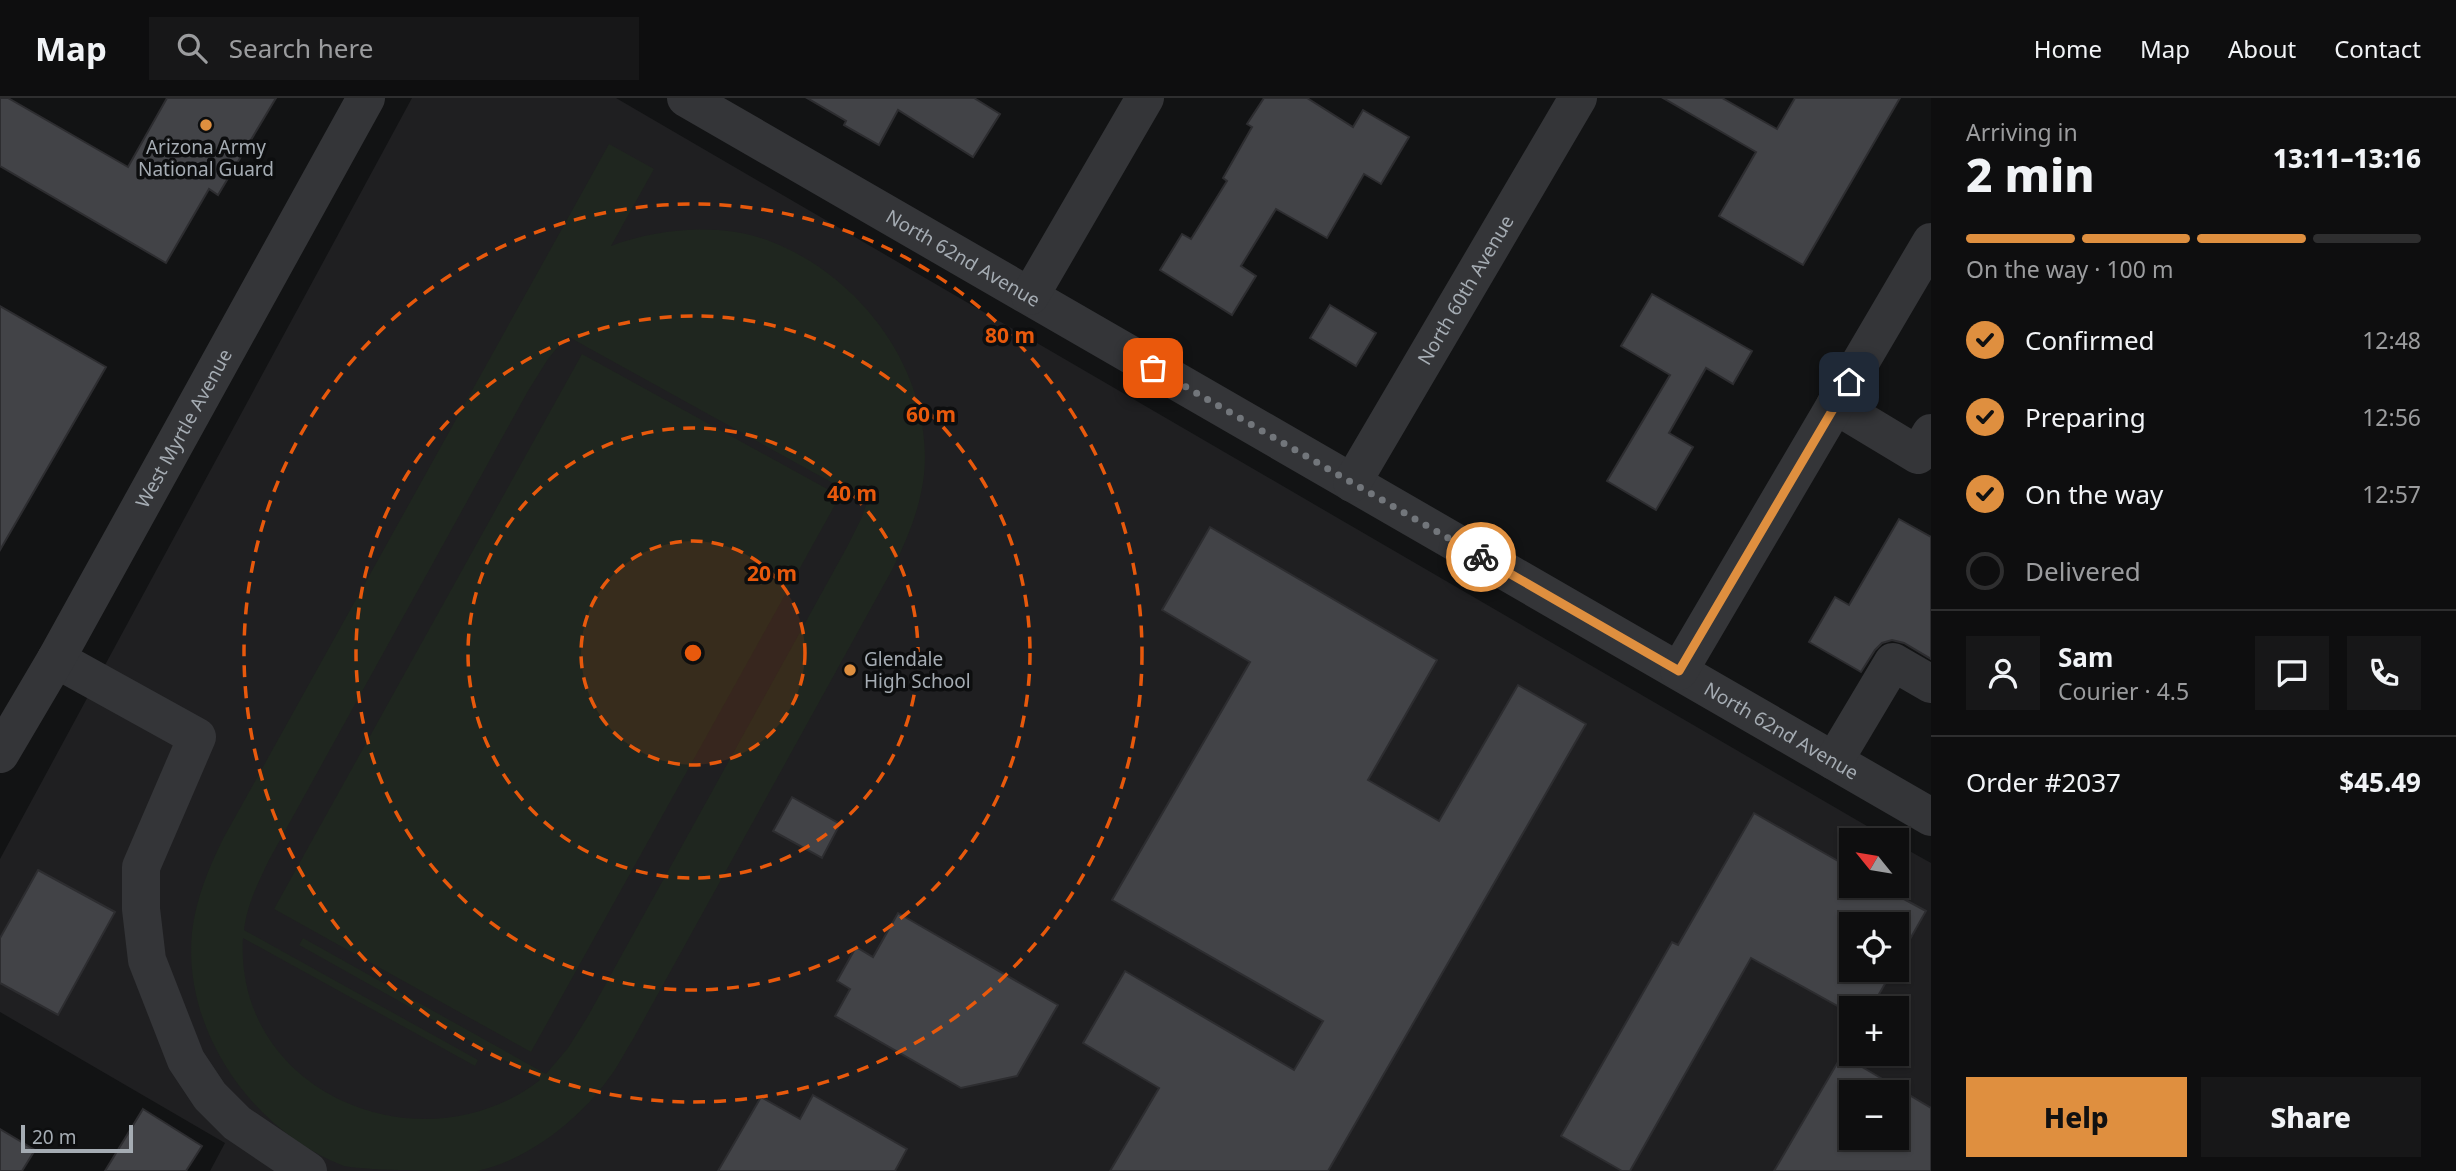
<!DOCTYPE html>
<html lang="en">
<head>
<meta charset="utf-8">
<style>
	:root { --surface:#0e0e0f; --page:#171718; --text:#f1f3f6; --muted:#9b9c9e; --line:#2e2e2f; --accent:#df8f3f }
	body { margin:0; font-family:"Noto Sans",sans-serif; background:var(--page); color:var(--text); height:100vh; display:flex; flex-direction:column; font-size:26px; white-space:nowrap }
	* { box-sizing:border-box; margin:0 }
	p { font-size:23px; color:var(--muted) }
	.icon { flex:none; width:38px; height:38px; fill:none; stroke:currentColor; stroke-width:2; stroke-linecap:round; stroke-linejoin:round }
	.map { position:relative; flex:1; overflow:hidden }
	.sheet { display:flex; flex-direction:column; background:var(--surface); width:525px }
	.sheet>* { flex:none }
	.needle { width:46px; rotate:300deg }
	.fabs { position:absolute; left:1839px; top:730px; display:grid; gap:14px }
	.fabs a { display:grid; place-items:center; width:70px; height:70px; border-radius:0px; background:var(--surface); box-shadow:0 2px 5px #0004,0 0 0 2px var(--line); font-size:35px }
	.scale { position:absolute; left:21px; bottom:18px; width:112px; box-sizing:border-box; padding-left:7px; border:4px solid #a5acb3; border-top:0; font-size:19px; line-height:24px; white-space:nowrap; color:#a5acb3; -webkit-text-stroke:5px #0d0e0f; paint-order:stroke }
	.pin { position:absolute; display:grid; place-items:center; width:60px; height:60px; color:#fff; margin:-30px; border-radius:14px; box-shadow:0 4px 10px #0006 }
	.courier { position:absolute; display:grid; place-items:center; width:70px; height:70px; margin:-35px; border:5px solid #df8f3f; border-radius:50%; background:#fff; color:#222; box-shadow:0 2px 9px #0007 }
	.head em { font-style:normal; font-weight:800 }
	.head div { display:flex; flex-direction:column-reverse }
	.head { display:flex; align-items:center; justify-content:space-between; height:119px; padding:0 35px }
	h1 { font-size:46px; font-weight:800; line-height:52px }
	.bar { display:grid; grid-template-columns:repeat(4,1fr); gap:10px 7px; align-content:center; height:84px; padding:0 35px }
	.bar i { height:9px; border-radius:5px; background:var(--line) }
	.bar .active { background:var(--accent) }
	.bar p { grid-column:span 4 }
	.line { display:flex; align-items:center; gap:18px; padding:0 35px; border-top:2px solid var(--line) }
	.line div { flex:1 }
	.round { display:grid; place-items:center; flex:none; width:74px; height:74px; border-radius:0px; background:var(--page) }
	ol { padding:0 35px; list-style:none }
	li { display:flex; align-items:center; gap:21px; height:77px }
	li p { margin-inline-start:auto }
	li .icon { padding:7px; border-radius:50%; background:var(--accent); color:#111; stroke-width:4 }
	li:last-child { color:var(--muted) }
	li i { width:38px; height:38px; border:4px solid var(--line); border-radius:50% }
	.primary-button { display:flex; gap:14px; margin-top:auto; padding:14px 35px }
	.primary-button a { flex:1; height:80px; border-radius:0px; background:var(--accent); color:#111; font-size:28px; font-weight:800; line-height:80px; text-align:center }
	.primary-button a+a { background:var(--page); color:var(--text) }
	header { display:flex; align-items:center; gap:42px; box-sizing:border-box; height:98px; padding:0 35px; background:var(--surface); border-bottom:2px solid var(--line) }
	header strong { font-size:33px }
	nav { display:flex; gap:38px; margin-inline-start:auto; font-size:24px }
	.search { width:490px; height:63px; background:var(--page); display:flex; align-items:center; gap:18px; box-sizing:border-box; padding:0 24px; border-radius:0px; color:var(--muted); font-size:26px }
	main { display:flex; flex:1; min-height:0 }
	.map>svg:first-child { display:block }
</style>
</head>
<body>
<header>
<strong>Map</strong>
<div class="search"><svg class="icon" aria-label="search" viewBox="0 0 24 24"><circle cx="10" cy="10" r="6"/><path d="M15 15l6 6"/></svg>Search here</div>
<nav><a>Home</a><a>Map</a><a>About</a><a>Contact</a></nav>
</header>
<main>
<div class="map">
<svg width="1931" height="1073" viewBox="0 0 1931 1073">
	<rect width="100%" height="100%" fill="#121314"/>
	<path fill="#1f1f21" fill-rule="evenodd" d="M412 0H616L1891 742H1852V788H1897V746L1931 765V1073H210L225 1045 0 914V761ZM1852 826H1897V872H1852ZM1852 910H1897V956H1852ZM1852 994H1897V1040H1852Z"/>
	<g fill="#1f261f" fill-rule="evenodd">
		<path d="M609 46 654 71 611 148C658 130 724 124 772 144 863 180 934 276 924 377 920 411 907 442 892 472L632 943C624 955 618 969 609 980 579 1022 528 1062 477 1073 443 1073 374 1073 344 1068 253 1033 182 933 192 834 196 800 209 769 224 739ZM567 238 867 404 862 419 847 449 588 918 568 950 546 976 303 840 299 847 540 982C423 1073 234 996 243 840L475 968 478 962 244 832C247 807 258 785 269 762L528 293 548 261Z"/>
		<path d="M582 256 840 398 531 954 274 811Z"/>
	</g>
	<g fill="#424347" stroke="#2d2d30" stroke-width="2" fill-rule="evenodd">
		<path d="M0 0H8L128 69 167 0H276L218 97 209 91 166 165 0 68Z"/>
		<path d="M807 0H974L1000 16 973 59 898 12 879 47 844 27 846 23Z"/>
		<path d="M1264 0H1307L1353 29 1363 12 1409 39 1381 86 1364 76 1327 140 1276 111 1241 168 1256 178 1232 217 1160 172 1182 136 1191 141 1227 83 1223 80 1252 29 1247 26Z"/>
		<path d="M1663 0H1722L1777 31 1795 0H1900L1803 167 1719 118 1756 54Z"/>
		<path d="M1652 196 1752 253 1733 286 1706 270 1669 335 1693 349 1656 412 1607 383 1670 277 1621 248Z"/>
		<path d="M1330 207 1376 235 1356 268 1310 240Z"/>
		<path d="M0 208 106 269 0 452Z"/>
		<path d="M1899 421 1931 439V561L1904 545 1892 542 1882 545 1875 552 1861 574 1809 544 1835 499 1849 507Z"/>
		<path d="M1210 429 1437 562 1368 682 1439 723 1518 587 1586 626 1328 1073H1110L1159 990 1083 945 1125 873 1294 972 1323 923 1112 802 1250 564 1162 512Z"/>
		<path d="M792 699 840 726 822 760 773 733Z"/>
		<path d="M1754 715 1852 771V788H1880L1926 813 1897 864V826H1852V872H1893L1871 910H1852V916L1751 860 1630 1073H1622L1561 1038 1672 844 1678 847Z"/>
		<path d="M38 772 115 814 58 917 0 885V840Z"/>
		<path d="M898 815 1058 907 1017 978 961 990 835 918 850 891 837 883 856 849 873 859Z"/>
		<path d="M1842 957 1931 1010V1073H1774ZM1852 994H1897V1040H1852Z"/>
		<path d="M813 997 907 1051 895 1073H718L761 999 800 1021Z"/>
		<path d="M143 1011 202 1048 186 1073H105Z"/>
		<path d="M0 1031 35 1052 22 1073H0Z"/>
	</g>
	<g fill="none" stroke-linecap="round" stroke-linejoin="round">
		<g stroke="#343538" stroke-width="38">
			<path id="s1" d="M686 0 1931 719"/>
			<path d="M1030 198 1145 0"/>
			<path d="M1835 307 1918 357 1931 335"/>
			<path id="s2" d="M1352 385 1578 0"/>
			<path d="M56 561 197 639 141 769V811L147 862 186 962 210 998 237 1025 308 1073"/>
			<path d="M1679 573 1931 144"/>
			<path id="s3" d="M0 656 56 561 366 0"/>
			<path d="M1834 663 1893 564 1931 586"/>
		</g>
	</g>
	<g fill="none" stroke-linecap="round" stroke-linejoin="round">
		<path stroke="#72767b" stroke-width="7" stroke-dasharray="0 12.6" d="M1153 270 1481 459"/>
		<path stroke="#df8f3f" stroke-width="9" d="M1481 459 1679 573 1849 284"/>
	</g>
	<circle cx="693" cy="555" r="112" fill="#e8590c" fill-opacity=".12"/>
	<g fill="none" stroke="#e8590c" stroke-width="3.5" stroke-dasharray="12 9">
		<circle cx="693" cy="555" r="112"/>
		<circle cx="693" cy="555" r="225"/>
		<circle cx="693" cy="555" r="337"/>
		<circle cx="693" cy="555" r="449"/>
	</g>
	<g fill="#df8f3f" stroke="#0d0e0f" stroke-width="2.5">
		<circle cx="206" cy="27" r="7"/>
		<circle cx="850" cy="572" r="7"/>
	</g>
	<g text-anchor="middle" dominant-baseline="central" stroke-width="7" stroke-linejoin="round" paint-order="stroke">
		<g font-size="19" fill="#a5acb3" stroke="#0d0e0f">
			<text x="206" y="49">Arizona Army<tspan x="206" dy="22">National Guard</tspan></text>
			<text x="864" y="561" text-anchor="start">Glendale<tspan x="864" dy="22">High School</tspan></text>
		</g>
		<g font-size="19" fill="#a5acb3" stroke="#0d0e0f">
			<text stroke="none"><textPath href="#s1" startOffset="320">North 62nd Avenue</textPath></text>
			<text stroke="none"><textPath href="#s2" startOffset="224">North 60th Avenue</textPath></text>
			<text stroke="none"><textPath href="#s3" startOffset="374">West Myrtle Avenue</textPath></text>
			<text stroke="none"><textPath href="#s1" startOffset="1265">North 62nd Avenue</textPath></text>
		</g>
	</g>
	<circle cx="693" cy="555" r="10" fill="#e8590c" stroke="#0d0e0f" stroke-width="3.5"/>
	<g font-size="21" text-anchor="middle" font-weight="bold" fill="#e8590c" stroke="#0d0e0f" stroke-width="7" stroke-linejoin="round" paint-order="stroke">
		<text x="1010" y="245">80 m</text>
		<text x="931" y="324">60 m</text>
		<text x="852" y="403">40 m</text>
		<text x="772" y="483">20 m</text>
	</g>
</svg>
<div class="fabs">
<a><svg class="needle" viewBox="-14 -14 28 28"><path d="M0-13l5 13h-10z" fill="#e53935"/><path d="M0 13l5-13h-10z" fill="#9b9c9e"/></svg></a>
<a><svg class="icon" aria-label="locate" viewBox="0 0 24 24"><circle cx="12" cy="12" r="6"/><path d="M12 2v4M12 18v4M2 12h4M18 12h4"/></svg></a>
<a>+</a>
<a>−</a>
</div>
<div class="scale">20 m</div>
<div class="pin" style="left:1153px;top:270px;background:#ea580c"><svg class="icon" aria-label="bag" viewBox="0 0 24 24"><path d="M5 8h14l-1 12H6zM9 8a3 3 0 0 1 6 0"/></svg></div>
<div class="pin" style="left:1849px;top:284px;background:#1f2937"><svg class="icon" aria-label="home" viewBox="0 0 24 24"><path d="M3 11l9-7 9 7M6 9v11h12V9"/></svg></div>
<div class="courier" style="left:1481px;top:459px"><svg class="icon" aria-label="bike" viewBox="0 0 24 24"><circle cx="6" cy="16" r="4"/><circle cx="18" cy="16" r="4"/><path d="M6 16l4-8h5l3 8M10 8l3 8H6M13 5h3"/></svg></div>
</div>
<section class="sheet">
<div class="head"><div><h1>2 min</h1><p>Arriving in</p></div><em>13:11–13:16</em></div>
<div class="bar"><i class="active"></i><i class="active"></i><i class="active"></i><i></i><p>On the way · 100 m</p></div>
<ol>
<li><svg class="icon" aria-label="check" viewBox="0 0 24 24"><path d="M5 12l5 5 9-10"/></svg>Confirmed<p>12:48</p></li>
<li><svg class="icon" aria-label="check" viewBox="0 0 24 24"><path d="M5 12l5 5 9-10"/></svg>Preparing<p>12:56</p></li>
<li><svg class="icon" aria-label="check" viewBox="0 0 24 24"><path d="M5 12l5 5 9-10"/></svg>On the way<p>12:57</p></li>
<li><i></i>Delivered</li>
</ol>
<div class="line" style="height:126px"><a class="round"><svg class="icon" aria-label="person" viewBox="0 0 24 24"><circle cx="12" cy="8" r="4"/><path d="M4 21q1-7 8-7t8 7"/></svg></a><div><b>Sam</b><p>Courier · 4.5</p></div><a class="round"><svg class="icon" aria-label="chat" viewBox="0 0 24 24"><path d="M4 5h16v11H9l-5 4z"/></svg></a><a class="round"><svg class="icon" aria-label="phone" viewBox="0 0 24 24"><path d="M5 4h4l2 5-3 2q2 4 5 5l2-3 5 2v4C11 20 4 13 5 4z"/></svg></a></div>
<div class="line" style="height:91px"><div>Order #2037</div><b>$45.49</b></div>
<div class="primary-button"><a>Help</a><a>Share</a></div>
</section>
</main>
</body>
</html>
